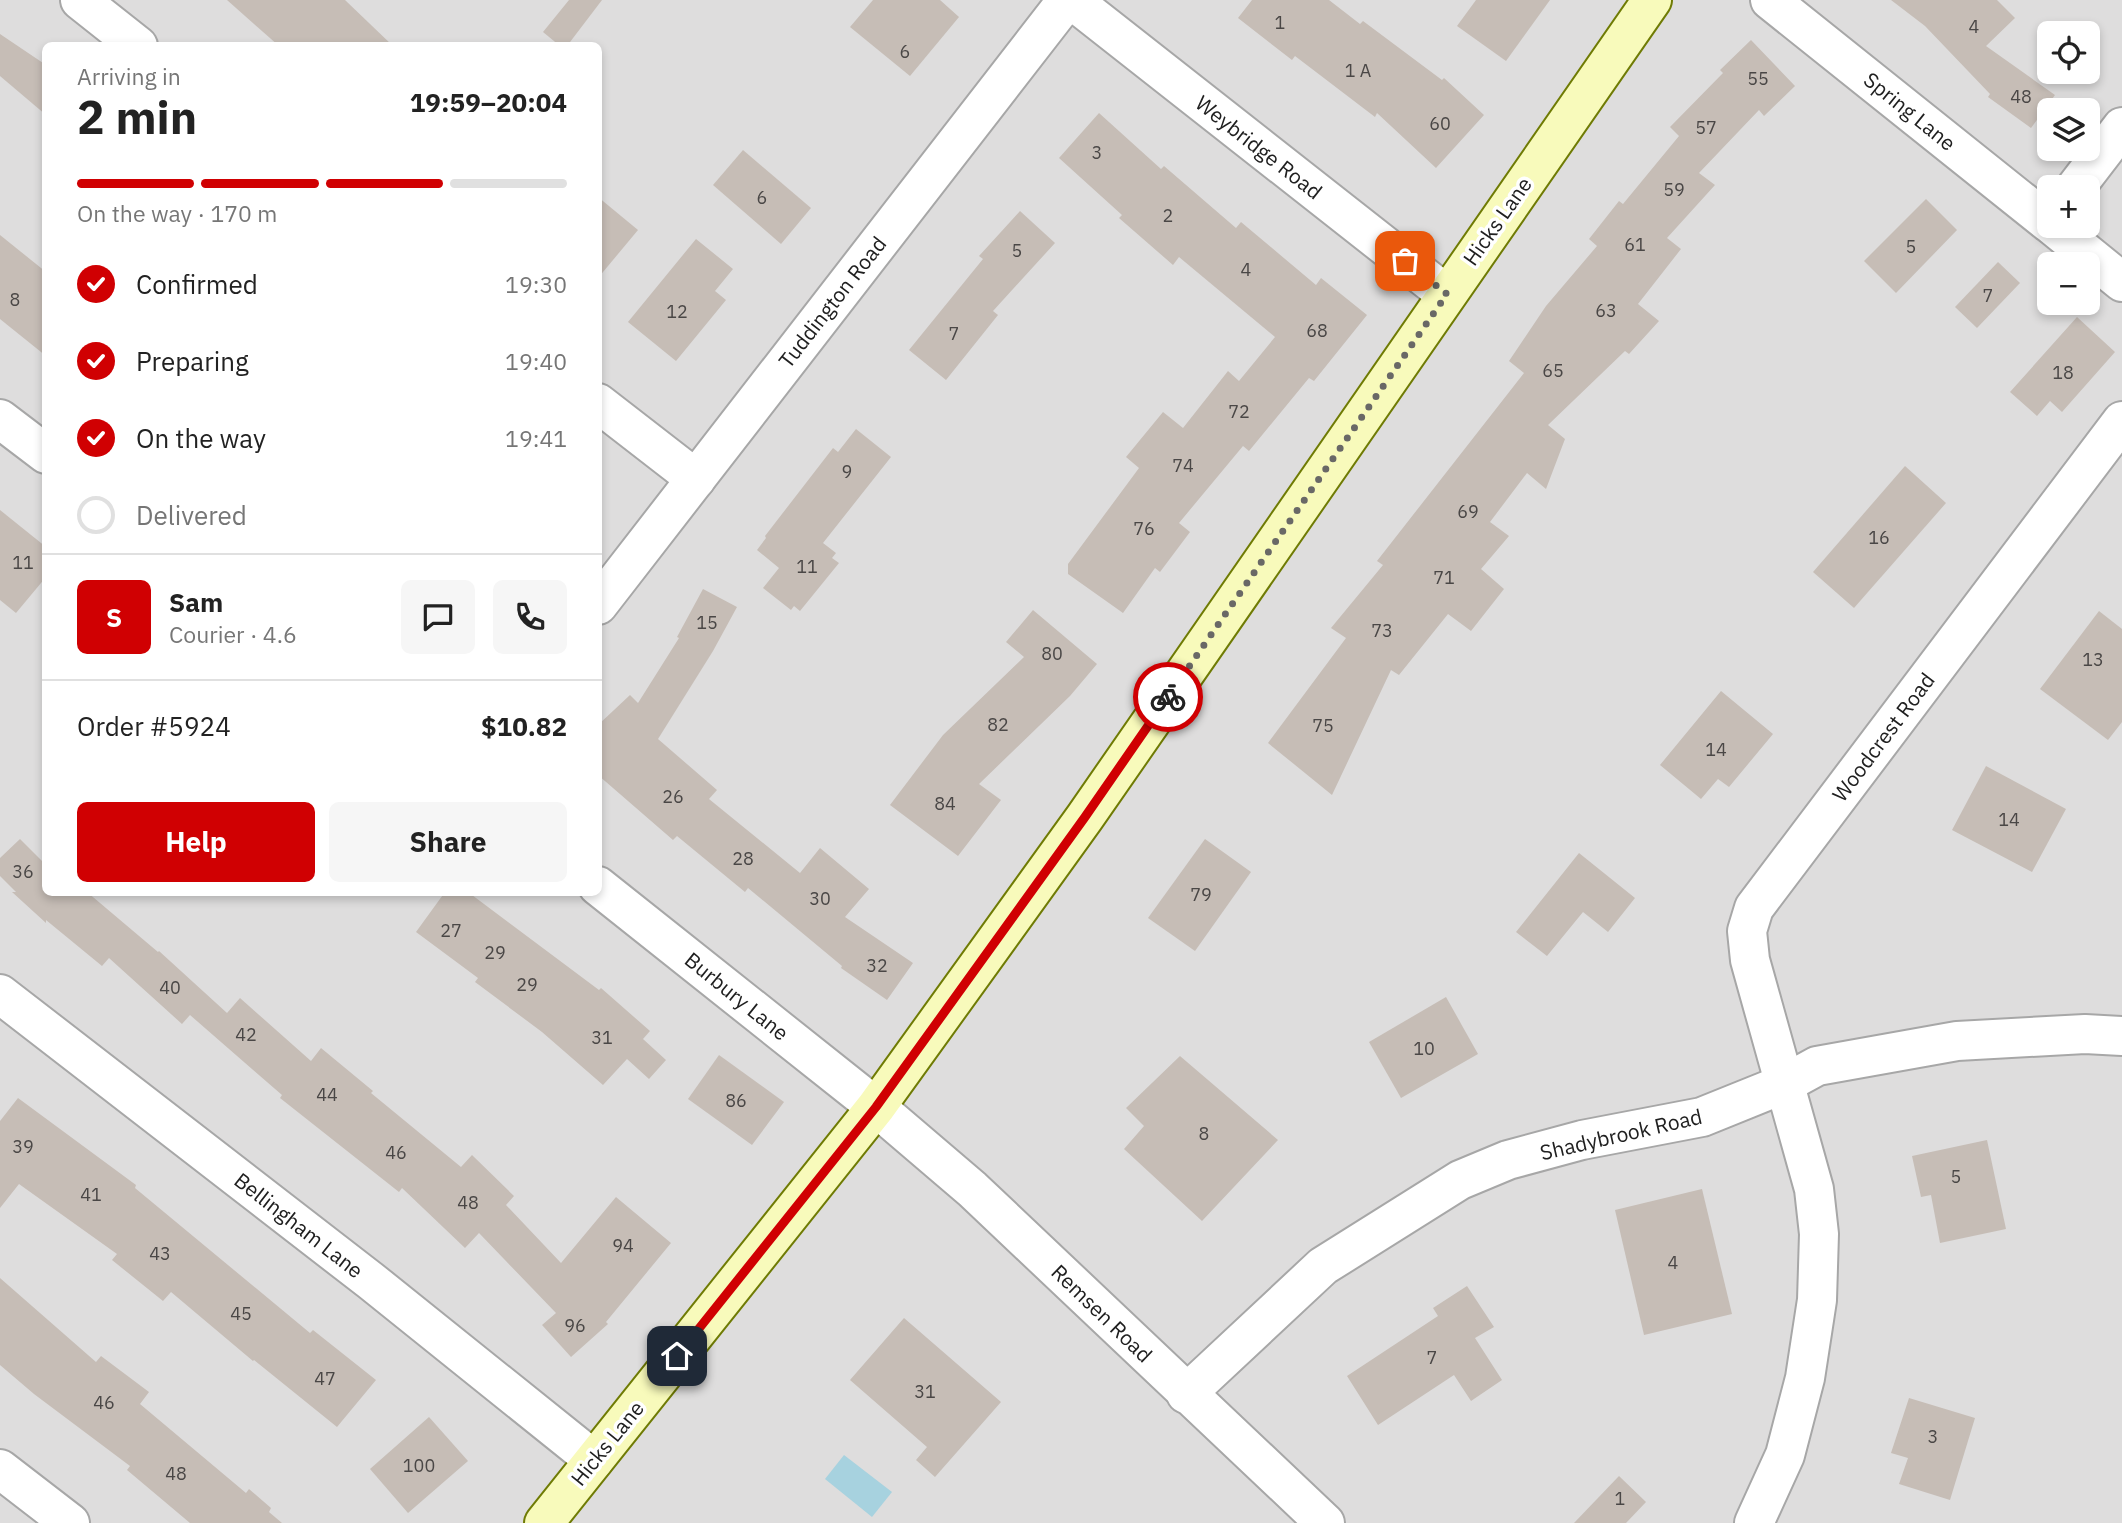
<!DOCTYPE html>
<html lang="en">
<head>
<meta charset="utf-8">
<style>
	:root { --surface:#fff; --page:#f6f6f6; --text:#222; --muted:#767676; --line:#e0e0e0; --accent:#d00002 }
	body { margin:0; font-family:"IBM Plex Sans",sans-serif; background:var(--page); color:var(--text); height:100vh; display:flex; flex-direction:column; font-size:26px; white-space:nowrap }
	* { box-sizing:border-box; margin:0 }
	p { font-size:23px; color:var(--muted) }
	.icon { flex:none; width:38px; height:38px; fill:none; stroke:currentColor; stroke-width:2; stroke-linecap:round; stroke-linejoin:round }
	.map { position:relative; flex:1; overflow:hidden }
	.panel { position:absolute; left:42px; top:42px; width:560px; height:854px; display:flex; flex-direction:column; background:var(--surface); border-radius:10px; box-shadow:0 4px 10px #0003 }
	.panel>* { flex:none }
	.controls { position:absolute; left:2037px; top:21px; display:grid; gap:14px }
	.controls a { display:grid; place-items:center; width:63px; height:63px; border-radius:10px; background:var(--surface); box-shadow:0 4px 10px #0003; font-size:35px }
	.pin { position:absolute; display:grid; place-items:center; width:60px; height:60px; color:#fff; margin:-30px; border-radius:14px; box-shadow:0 4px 10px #0006 }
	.courier { position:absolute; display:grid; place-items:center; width:70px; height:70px; margin:-35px; border:5px solid #d00002; border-radius:50%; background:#fff; color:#222; box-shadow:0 2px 9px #0007 }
	.overview em { font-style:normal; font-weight:700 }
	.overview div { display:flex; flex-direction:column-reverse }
	.overview { display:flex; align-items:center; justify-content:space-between; height:119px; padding:0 35px }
	h1 { font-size:46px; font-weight:700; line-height:52px }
	.bar { display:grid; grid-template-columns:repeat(4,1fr); gap:10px 7px; align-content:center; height:84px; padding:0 35px }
	.bar i { height:9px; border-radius:5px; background:var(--line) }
	.bar .selected { background:var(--accent) }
	.bar p { grid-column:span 4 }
	.line { display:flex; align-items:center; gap:18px; padding:0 35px; border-top:2px solid var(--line) }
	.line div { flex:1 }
	.round { display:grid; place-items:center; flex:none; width:74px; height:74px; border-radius:10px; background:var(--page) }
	ol { padding:0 35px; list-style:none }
	li { display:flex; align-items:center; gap:21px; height:77px }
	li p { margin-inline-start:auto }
	li .icon { padding:7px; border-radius:50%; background:var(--accent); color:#fff; stroke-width:4 }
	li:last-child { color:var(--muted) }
	li i { width:38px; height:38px; border:4px solid var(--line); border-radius:50% }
	.action { display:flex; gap:14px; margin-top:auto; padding:14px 35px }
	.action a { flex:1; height:80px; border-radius:10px; background:var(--accent); color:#fff; font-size:28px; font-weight:700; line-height:80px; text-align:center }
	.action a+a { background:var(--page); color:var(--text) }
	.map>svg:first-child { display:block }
</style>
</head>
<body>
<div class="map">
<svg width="2122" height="1523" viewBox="0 0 2122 1523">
	<rect width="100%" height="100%" fill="#f1ede7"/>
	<path fill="#dedddd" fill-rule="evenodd" d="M0 0H2122V1523H0ZM2049 33H2088V72H2049ZM46 46H598V892H46ZM2049 110H2088V149H2049ZM2049 187H2088V226H2049ZM2049 264H2088V303H2049Z"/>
	<path fill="#a7d2df" d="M844 1455 892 1492 872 1517 825 1479Z"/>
	<g fill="#c6bdb6">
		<path d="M227 0H345L393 46H279Z"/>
		<path d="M569 0H602L567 46H560L543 32Z"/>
		<path d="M873 0H940L959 17 910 76 850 27Z"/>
		<path d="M1252 0H1329L1360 24 1363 21 1442 80 1444 78 1484 115 1436 168 1377 113 1375 117 1295 56 1292 60 1238 18Z"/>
		<path d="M1476 0H1550L1506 61 1457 26Z"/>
		<path d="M1891 0H1997L2015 18 1986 46 2055 95 2031 128 1988 97 1990 94 1925 26Z"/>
		<path d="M0 34 46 65V115L0 76Z"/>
		<path d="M1751 40 1795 86 1764 116 1759 110 1699 173 1715 185 1667 238 1681 249 1638 304 1659 321 1629 354 1625 351 1548 425 1565 439 1546 489 1527 473 1490 522 1509 536 1481 569 1504 589 1471 631 1448 614 1399 675 1391 670 1332 795 1268 743 1346 638 1331 628 1383 565 1377 561 1524 373 1509 361 1546 306 1597 246 1589 239 1619 201 1623 204 1679 136 1670 127 1723 73 1720 70Z"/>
		<path d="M1099 113 1161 169 1164 166 1236 228 1241 222 1316 285 1321 278 1367 315 1314 381 1309 378 1249 451 1243 446 1179 523 1190 532 1160 572 1155 568 1123 613 1068 574V564L1139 468 1126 457 1163 412 1183 428 1228 371 1239 381 1275 337 1179 257 1173 265 1119 218 1122 215 1059 158Z"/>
		<path d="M743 150 811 208 781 244 713 185Z"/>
		<path d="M598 197 638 230 598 278Z"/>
		<path d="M1926 199 1957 230 1896 293 1864 261Z"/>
		<path d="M1020 211 1055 243 993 311 998 315 946 380 909 350 983 259 979 256Z"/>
		<path d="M0 235 46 272V356L0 319Z"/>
		<path d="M696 239 733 269 715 291 726 300 676 361 628 322Z"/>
		<path d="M1998 262 2020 283 1977 328 1955 307Z"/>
		<path d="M2077 317 2115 352 2062 412 2050 401 2037 416 2010 392Z"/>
		<path d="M856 429 891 457 823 543 836 553 832 558 839 563 800 611 794 606 791 610 763 588 779 568 757 550 766 538 765 536 833 448 838 452Z"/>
		<path d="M1905 466 1946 503 1854 608 1813 572Z"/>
		<path d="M0 510 46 547V577L16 613 0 600Z"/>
		<path d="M703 589 737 607 713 651 658 739 717 790 709 799 800 873 820 848 869 889 845 917 913 963 887 1000 841 968 842 966 748 888 745 892 677 836 673 840 598 775V725L630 695 638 703 679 638 677 637Z"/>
		<path d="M1033 610 1097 664 1070 696 979 784 1001 800 958 856 890 805 943 735 1024 657 1006 642Z"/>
		<path d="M2099 611 2122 629V722L2108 740 2040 689Z"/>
		<path d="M1721 691 1773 734 1729 787 1718 779 1701 799 1660 765Z"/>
		<path d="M1986 766 2066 809 2032 872 1952 830Z"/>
		<path d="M20 839 46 865V892H87L158 952 159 951 227 1013 240 998 311 1061 321 1048 373 1091 371 1093 461 1167 472 1155 514 1196 506 1205 561 1263 616 1197 671 1243 606 1322 608 1324 571 1357 542 1325 556 1313 479 1233 465 1248 402 1188 399 1192 280 1098 282 1095 190 1015 182 1024 109 958 102 966 46 920V923L12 892H16L0 876V858Z"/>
		<path d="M1205 839 1251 872 1195 951 1148 918Z"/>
		<path d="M1579 853 1635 898 1608 932 1583 912 1547 956 1516 932Z"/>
		<path d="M445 892H468L599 990 601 988 650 1031 643 1039 666 1060 649 1079 627 1059 603 1085 542 1032 475 982 478 978 416 932Z"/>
		<path d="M1446 997 1478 1054 1401 1098 1369 1042Z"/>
		<path d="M719 1055 784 1102 752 1145 688 1099Z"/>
		<path d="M1180 1056 1278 1140 1202 1221 1124 1149 1144 1126 1126 1108Z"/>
		<path d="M18 1098 136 1185 135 1188 310 1333 313 1330 376 1380 337 1427 254 1360 253 1361 171 1292 163 1301 112 1260 117 1254 19 1184 0 1208V1121Z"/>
		<path d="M1987 1140 2006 1229 1940 1243 1931 1195 1921 1197 1912 1156Z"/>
		<path d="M1702 1189 1732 1314 1644 1335 1615 1210Z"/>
		<path d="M0 1278 96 1362 101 1356 149 1392 140 1404 246 1493 249 1489 271 1508 269 1512 282 1523H190L127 1470 130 1466 34 1394 0 1365Z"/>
		<path d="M1467 1286 1494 1327 1475 1338 1502 1380 1471 1401 1454 1375 1378 1425 1347 1376 1438 1316 1433 1308Z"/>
		<path d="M904 1318 1001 1402 935 1477 916 1460 927 1447 850 1380Z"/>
		<path d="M1909 1398 1975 1418 1950 1500 1899 1484 1908 1458 1891 1453Z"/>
		<path d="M429 1417 468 1461 408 1513 370 1469Z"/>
		<path d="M1619 1476 1646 1502 1626 1523H1574Z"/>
	</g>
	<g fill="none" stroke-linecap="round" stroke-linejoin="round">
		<g stroke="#a7a7a7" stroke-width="42">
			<g id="street">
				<path d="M80 0 138 46"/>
				<path d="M1072 0 1446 294"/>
				<path d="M1770 0 2049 223"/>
				<path d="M2076 187 2122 127"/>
				<path d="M2053 226 2122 282"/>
				<path d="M598 403 696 479"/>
				<path d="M0 419 46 454"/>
				<path d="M598 605 1067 0"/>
				<path d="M598 886 876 1107 972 1189 1325 1523"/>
				<path d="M0 994 371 1281 594 1460"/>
				<path d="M1186 1394 1323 1266 1460 1180 1508 1160 1582 1140 1702 1117 1784 1084 1817 1066 1957 1041 2085 1034 2122 1036"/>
				<path d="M0 1469 70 1523"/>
				<path d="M1754 1523 1785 1455 1805 1378 1817 1300 1819 1234 1814 1189 1750 960 1747 931 1754 908 2122 421"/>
			</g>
		</g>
		<g stroke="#6f7b04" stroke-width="42">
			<path id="secondary" d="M544 1523 876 1107 1085 817 1652 0"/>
		</g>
		<use href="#street" stroke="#fff" stroke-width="38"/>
		<use href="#secondary" stroke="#f8fabb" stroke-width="38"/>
	</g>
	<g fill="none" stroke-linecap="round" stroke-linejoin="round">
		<path stroke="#696866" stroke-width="7" stroke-dasharray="0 12.6" d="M1168 697 1447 294 1405 261"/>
		<path stroke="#d00002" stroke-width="9" d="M677 1356 876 1107 1085 817 1168 697"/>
	</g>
	<g text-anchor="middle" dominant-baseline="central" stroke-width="7" stroke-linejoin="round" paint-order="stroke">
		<g font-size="18" fill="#4a4746">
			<text x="1280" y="22">1</text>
			<text x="1974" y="26">4</text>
			<text x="905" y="51">6</text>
			<text x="1358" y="70">1 A</text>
			<text x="1758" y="78">55</text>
			<text x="2021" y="96">48</text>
			<text x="1440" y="123">60</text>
			<text x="1706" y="127">57</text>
			<text x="1097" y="152">3</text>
			<text x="1674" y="189">59</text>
			<text x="762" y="197">6</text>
			<text x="1168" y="215">2</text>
			<text x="1635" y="244">61</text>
			<text x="1911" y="246">5</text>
			<text x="1017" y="250">5</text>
			<text x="1246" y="269">4</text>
			<text x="1988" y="295">7</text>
			<text x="15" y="299">8</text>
			<text x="1606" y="310">63</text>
			<text x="677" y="311">12</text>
			<text x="1317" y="330">68</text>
			<text x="954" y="333">7</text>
			<text x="1553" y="370">65</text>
			<text x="2063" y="372">18</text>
			<text x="1239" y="411">72</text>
			<text x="1183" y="465">74</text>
			<text x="847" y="471">9</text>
			<text x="1468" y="511">69</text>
			<text x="1144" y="528">76</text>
			<text x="1879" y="537">16</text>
			<text x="23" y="562">11</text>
			<text x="807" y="566">11</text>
			<text x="1444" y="577">71</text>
			<text x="707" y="622">15</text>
			<text x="1382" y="630">73</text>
			<text x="1052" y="653">80</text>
			<text x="2093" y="659">13</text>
			<text x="998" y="724">82</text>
			<text x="1323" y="725">75</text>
			<text x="1716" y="749">14</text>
			<text x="673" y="796">26</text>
			<text x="945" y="803">84</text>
			<text x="2009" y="819">14</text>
			<text x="743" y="858">28</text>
			<text x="23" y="871">36</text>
			<text x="1201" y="894">79</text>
			<text x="820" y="898">30</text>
			<text x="451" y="930">27</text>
			<text x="495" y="952">29</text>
			<text x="877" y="965">32</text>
			<text x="527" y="984">29</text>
			<text x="170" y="987">40</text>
			<text x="246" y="1034">42</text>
			<text x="602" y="1037">31</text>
			<text x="1424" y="1048">10</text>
			<text x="327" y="1094">44</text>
			<text x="736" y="1100">86</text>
			<text x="1204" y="1133">8</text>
			<text x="23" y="1146">39</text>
			<text x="396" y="1152">46</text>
			<text x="1956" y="1176">5</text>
			<text x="91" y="1194">41</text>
			<text x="468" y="1202">48</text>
			<text x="623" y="1245">94</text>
			<text x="160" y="1253">43</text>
			<text x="1673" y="1262">4</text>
			<text x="241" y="1313">45</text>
			<text x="575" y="1325">96</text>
			<text x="1432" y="1357">7</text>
			<text x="325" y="1378">47</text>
			<text x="925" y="1391">31</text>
			<text x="104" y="1402">46</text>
			<text x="1933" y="1436">3</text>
			<text x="419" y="1465">100</text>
			<text x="176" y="1473">48</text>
			<text x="1620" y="1498">1</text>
		</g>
		<g font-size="21" fill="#202020" stroke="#fff">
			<text transform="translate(1910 111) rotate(39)">Spring Lane</text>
			<text transform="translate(1259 147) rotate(38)">Weybridge Road</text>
			<text transform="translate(1497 221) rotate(-55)">Hicks Lane</text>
			<text transform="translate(832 302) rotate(-52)">Tuddington Road</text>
			<text transform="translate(1883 737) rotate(-53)">Woodcrest Road</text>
			<text transform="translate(737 996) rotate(39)">Burbury Lane</text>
			<text transform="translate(1621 1134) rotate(-13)">Shadybrook Road</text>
			<text transform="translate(299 1225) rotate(38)">Bellingham Lane</text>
			<text transform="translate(1102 1313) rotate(44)">Remsen Road</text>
			<text transform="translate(607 1443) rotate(-51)">Hicks Lane</text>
		</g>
	</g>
</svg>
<div class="controls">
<a><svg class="icon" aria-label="locate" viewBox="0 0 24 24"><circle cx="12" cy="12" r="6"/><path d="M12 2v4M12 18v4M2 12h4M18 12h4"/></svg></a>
<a><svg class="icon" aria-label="layers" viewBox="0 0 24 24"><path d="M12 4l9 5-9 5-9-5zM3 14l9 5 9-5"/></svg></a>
<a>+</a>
<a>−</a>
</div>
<div class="pin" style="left:1405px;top:261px;background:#ea580c"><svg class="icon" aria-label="bag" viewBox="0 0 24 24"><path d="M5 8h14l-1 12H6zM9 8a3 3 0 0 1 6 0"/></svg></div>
<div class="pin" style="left:677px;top:1356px;background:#1f2937"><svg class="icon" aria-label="home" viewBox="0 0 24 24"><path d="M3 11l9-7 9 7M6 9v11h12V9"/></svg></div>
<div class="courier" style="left:1168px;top:697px"><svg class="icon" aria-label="bike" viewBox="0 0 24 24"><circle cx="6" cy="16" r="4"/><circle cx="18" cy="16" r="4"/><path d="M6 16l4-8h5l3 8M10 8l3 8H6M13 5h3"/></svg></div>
<section class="panel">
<div class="overview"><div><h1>2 min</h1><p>Arriving in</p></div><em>19:59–20:04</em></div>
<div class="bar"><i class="selected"></i><i class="selected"></i><i class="selected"></i><i></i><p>On the way · 170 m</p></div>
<ol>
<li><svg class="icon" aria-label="check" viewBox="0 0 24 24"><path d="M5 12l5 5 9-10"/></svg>Confirmed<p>19:30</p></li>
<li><svg class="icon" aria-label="check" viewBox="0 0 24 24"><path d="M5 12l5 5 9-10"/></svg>Preparing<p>19:40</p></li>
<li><svg class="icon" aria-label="check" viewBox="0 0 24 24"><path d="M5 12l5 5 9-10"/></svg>On the way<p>19:41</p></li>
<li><i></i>Delivered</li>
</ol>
<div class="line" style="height:126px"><b class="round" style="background:var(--accent);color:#fff">S</b><div><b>Sam</b><p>Courier · 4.6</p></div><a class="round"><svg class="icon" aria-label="chat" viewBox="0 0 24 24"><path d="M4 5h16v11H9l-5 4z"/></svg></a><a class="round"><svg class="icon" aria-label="phone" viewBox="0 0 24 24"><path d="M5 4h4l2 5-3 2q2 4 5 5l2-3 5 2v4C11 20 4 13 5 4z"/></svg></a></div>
<div class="line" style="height:91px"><div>Order #5924</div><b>$10.82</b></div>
<div class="action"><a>Help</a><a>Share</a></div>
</section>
</div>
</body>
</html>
